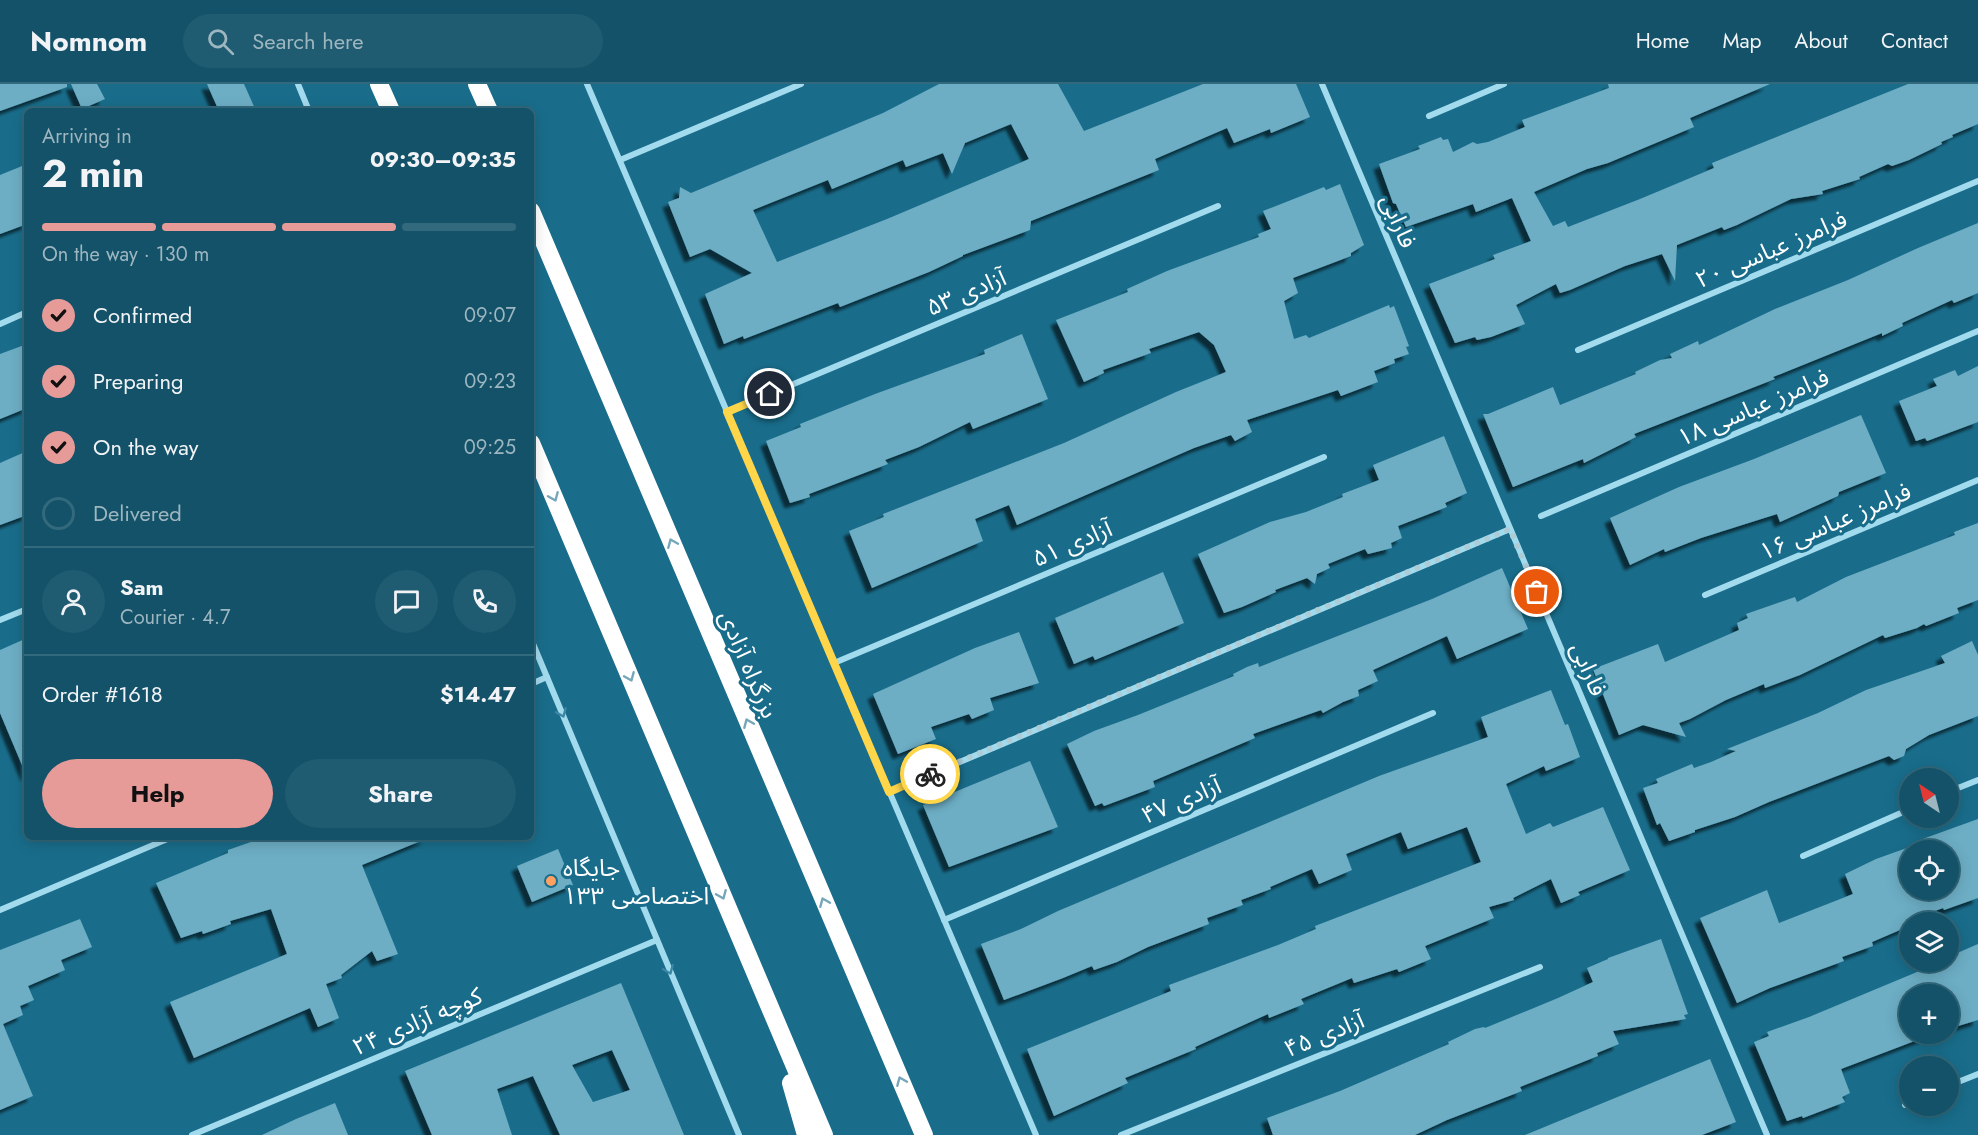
<!DOCTYPE html>
<html lang="en">
<head>
<meta charset="utf-8">
<style>
	:root { --surface:#135268; --page:#205c71; --text:#f1f3f6; --muted:#9db6c0; --line:#32697c; --accent:#e69b98 }
	body { margin:0; font-family:Jost,"Noto Sans Arabic",sans-serif; background:var(--page); color:var(--text); height:100vh; display:flex; flex-direction:column; font-size:22px; white-space:nowrap }
	* { box-sizing:border-box; margin:0 }
	p { font-size:20px; color:var(--muted) }
	.icon { flex:none; width:33px; height:33px; fill:none; stroke:currentColor; stroke-width:2; stroke-linecap:round; stroke-linejoin:round }
	.map { position:relative; flex:1; overflow:hidden }
	.side { position:absolute; left:24px; top:24px; width:510px; height:732px; display:flex; flex-direction:column; background:var(--surface); border-radius:9px; box-shadow:0 3px 15px #0003,0 0 0 2px var(--line) }
	.side>* { flex:none }
	.needle { width:39px; rotate:325deg }
	.fabs { position:absolute; left:1899px; top:684px; display:grid; gap:12px }
	.fabs a { display:grid; place-items:center; width:60px; height:60px; border-radius:50%; background:var(--surface); box-shadow:0 3px 15px #0003,0 0 0 2px var(--line); font-size:30px }
	.pin { position:absolute; display:grid; place-items:center; width:51px; height:51px; color:#fff; margin:-26px; border:3px solid #fff; border-radius:50%; box-shadow:0 2px 6px #0007 }
	.courier { position:absolute; display:grid; place-items:center; width:60px; height:60px; margin:-30px; border:4px solid #ffd54a; border-radius:50%; background:#fff; color:#222; box-shadow:0 2px 8px #0007 }
	.summary em { font-style:normal; font-weight:700 }
	.summary div { display:flex; flex-direction:column-reverse }
	.summary { display:flex; align-items:center; justify-content:space-between; height:102px; padding:0 18px }
	h1 { font-size:39px; font-weight:700; line-height:45px }
	.bar { display:grid; grid-template-columns:repeat(4,1fr); gap:9px 6px; align-content:center; height:72px; padding:0 18px }
	.bar i { height:8px; border-radius:4px; background:var(--line) }
	.bar .current { background:var(--accent) }
	.bar p { grid-column:span 4 }
	.line { display:flex; align-items:center; gap:15px; padding:0 18px; border-top:2px solid var(--line) }
	.line div { flex:1 }
	.round { display:grid; place-items:center; flex:none; width:63px; height:63px; border-radius:32px; background:var(--page) }
	ol { padding:0 18px; list-style:none }
	li { display:flex; align-items:center; gap:18px; height:66px }
	li p { margin-inline-start:auto }
	li .icon { padding:6px; border-radius:50%; background:var(--accent); color:#111; stroke-width:4 }
	li:last-child { color:var(--muted) }
	li i { width:33px; height:33px; border:3px solid var(--line); border-radius:50% }
	.cta { display:flex; gap:12px; margin-top:auto; padding:12px 18px }
	.cta a { flex:1; height:69px; border-radius:36px; background:var(--accent); color:#111; font-size:24px; font-weight:700; line-height:69px; text-align:center }
	.cta a+a { background:var(--page); color:var(--text) }
	header { display:flex; align-items:center; gap:36px; box-sizing:border-box; height:84px; padding:0 30px; background:var(--surface); border-bottom:2px solid var(--line) }
	header strong { font-size:28px }
	nav { display:flex; gap:33px; margin-inline-start:auto; font-size:21px }
	.search { width:420px; height:54px; background:var(--page); display:flex; align-items:center; gap:15px; box-sizing:border-box; padding:0 21px; border-radius:33px; color:var(--muted); font-size:22px }
	.map>svg:first-child { display:block }
</style>
</head>
<body>
<header>
<strong>Nomnom</strong>
<div class="search"><svg class="icon" aria-label="search" viewBox="0 0 24 24"><circle cx="10" cy="10" r="6"/><path d="M15 15l6 6"/></svg>Search here</div>
<nav><a>Home</a><a>Map</a><a>About</a><a>Contact</a></nav>
</header>
<div class="map">
<svg width="1978" height="1051" viewBox="0 0 1978 1051">
	<defs>
		<filter id="shadow"><feDropShadow dx="-5.5" dy="5.5" stdDeviation="1.5" flood-color="#0009"/></filter>
	</defs>
	<rect width="100%" height="100%" fill="#196d8b"/>
	<g fill="#6daec5" fill-rule="evenodd" filter="url(#shadow)">
		<path d="M0 0H67V3L0 27Z"/>
		<path d="M71 0H97L105 15 82 25Z"/>
		<path d="M207 0H244L256 27H219Z"/>
		<path d="M939 0H1058L1084 47 1203 0H1296L1310 33 1271 49 1270 45 1234 59 1227 44 1155 75 1159 86 1031 137 1030 146 963 171V172L929 188 840 223 838 219 744 255 743 252 724 260 705 210 752 189 710 165 690 173 668 118 679 114 680 103 691 109 883 29ZM1011 40 1029 75 887 135 777 178 753 126 828 96 832 105 903 76 906 83 943 69 952 90 965 59Z"/>
		<path d="M1608 0H1770L1690 34 1694 43 1608 79 1587 85 1534 108 1553 142 1565 137 1568 143 1640 115 1714 84 1712 79 1908 0H1978V40L1952 51 1953 53 1941 58 1942 60 1909 76 1892 82 1888 80 1859 93 1860 95 1822 107 1823 110 1791 115 1737 141 1724 146 1722 143 1677 161 1675 197 1662 170 1625 182 1570 206 1560 209 1556 200 1516 221 1525 240 1491 253 1477 256 1475 253 1455 259 1429 200 1495 175 1493 171 1531 157 1512 114 1476 128 1473 120 1406 143 1396 120 1393 119 1379 80 1420 65 1418 62 1441 53 1443 56 1448 55 1453 68 1473 58 1477 60 1488 58 1525 43 1522 36 1609 4Z"/>
		<path d="M27 80V140L0 150V91Z"/>
		<path d="M1340 100 1364 161 1351 169V172L1293 194 1298 209 1284 217 1294 255 1306 251 1309 254 1389 221 1390 224 1394 222 1409 262 1406 263 1409 270 1394 275 1395 279 1374 287 1378 298 1341 312 1338 306 1247 336 1252 348 1235 357 1231 351 1194 364 1017 441 1009 421 975 435 983 457 872 504 849 447 884 433 883 430 1064 359 1176 308 1226 288 1214 261 1199 248 1149 265 1151 269 1103 286 1104 289 1084 298 1056 236 1128 208 1127 205 1167 187 1259 153 1258 150 1271 145 1263 127 1324 103 1326 106Z"/>
		<path d="M1978 139V209L1954 219 1952 216 1902 239 1903 242 1882 252V249L1773 293 1775 295 1634 350 1636 353 1584 379 1583 375 1513 403 1483 330H1488L1553 303 1560 321 1636 290 1635 288 1660 276 1672 274 1670 270 1698 257 1699 261 1775 225 1848 196 1918 164Z"/>
		<path d="M1022 250 1048 315 973 345 970 338 919 363 885 376 888 380 809 410 810 413 790 419 766 357 801 343 800 340 875 310 985 270 984 266Z"/>
		<path d="M27 260V324L0 335V270Z"/>
		<path d="M1978 282V338L1927 357 1925 354 1916 357 1899 317 1937 302 1933 295 1955 286 1958 292Z"/>
		<path d="M1861 331 1886 389 1839 408 1838 412 1780 438 1777 430 1701 454 1665 468 1664 465 1630 481 1610 434 1679 403 1754 375Z"/>
		<path d="M1444 352 1467 409 1445 419 1447 423 1398 442 1402 454 1391 459 1392 464 1368 470 1365 465 1328 480 1330 484 1317 490 1315 500 1307 494 1275 506 1276 508 1242 523 1224 529 1198 470 1270 438 1306 428 1343 413 1342 410 1379 396 1373 381Z"/>
		<path d="M27 367V431L0 441V379Z"/>
		<path d="M1978 439V516L1957 524 1959 529 1926 542 1924 540 1917 544 1885 554 1883 551 1800 591 1765 604 1764 600 1726 616 1690 635 1679 639 1686 653 1643 641 1619 651 1593 585 1658 560 1665 578 1739 546 1737 539 1748 534 1746 530 1795 513 1797 518 1846 493 1955 451 1954 448Z"/>
		<path d="M1502 484 1528 545 1457 575 1447 552 1373 586 1378 597 1358 606 1359 612 1343 618 1323 629 1321 626 1253 650 1255 654 1153 697 1155 703 1104 722 1102 719 1095 722 1067 660 1094 647 1138 631 1234 592 1233 590 1247 583 1258 579 1259 583 1432 515Z"/>
		<path d="M1163 488 1184 539 1095 576 1093 572 1074 580 1055 534Z"/>
		<path d="M1019 548 1039 599 990 614 994 626 972 635 969 630 931 643 936 655 898 670 873 610 975 564Z"/>
		<path d="M27 554V693L0 629V566Z"/>
		<path d="M1972 557 1978 571V632L1929 651 1906 665 1904 672 1894 676 1889 672 1769 718 1735 733 1695 746V748L1669 757 1660 739 1657 741 1643 704 1658 699 1656 695 1692 680 1694 684 1711 678 1736 667 1727 665 1818 629 1866 606 1945 579 1941 572Z"/>
		<path d="M1551 606 1565 641 1568 640 1580 673 1546 687 1544 682 1506 700 1526 750 1550 739 1553 743 1603 723 1630 786 1578 808 1580 811 1561 819 1551 795 1513 814 1514 816 1489 823 1494 834 1425 862 1431 875 1399 888 1397 885 1354 899 1352 894 1301 915 1304 920 1269 934 1268 930 1195 963 1196 965 1125 994 1128 999 1054 1032 1027 965 1171 907 1169 901 1278 861 1316 845 1315 842 1481 778 1467 743 1408 765 1401 748 1346 770 1352 786 1319 800 1312 785 1270 803 1271 805 1241 816 1243 821 1207 834 1209 840 1148 863 1117 878 1094 886 1092 882 1063 894 1004 916 981 860 1021 845 1058 827 1379 692 1488 653 1481 633Z"/>
		<path d="M1030 677 1058 743 949 783 923 721Z"/>
		<path d="M1978 735V814L1944 826 1943 824 1905 838 1907 843 1872 858 1873 862 1842 873 1844 877 1770 904 1737 919 1700 834 1767 806 1779 839 1853 810 1845 790 1876 775 1918 760 1917 757ZM1910 766H1948V806H1910Z"/>
		<path d="M265 753 428 754 362 781 398 870 377 877 372 867 341 891 342 894 326 900 339 934 318 943 310 924 194 974 170 918 287 870 271 825 230 837 231 840 203 850 202 847 181 854 156 799 228 769V766Z"/>
		<path d="M558 765 573 801 532 818 517 782Z"/>
		<path d="M80 835 92 863 61 876 65 886 28 902 34 916 20 922 23 931 3 940 33 1012 0 1026V866Z"/>
		<path d="M1661 855 1688 930 1684 931 1686 935 1613 947 1619 960 1597 969 1598 972 1520 1003 1522 1007 1447 1036 1415 1051H1273L1267 1034 1340 1007 1449 960 1448 958 1475 945 1484 943 1485 944 1558 914 1593 898 1587 884 1608 875V874Z"/>
		<path d="M1978 860V936L1948 945V910H1910V950H1933L1841 985 1850 1009 1842 1013 1845 1018 1803 1034 1802 1032 1787 1037 1754 958 1769 952 1767 948 1809 933 1941 878H1948V873Z"/>
		<path d="M621 899 684 1051H560L533 992 497 1005 512 1051H432L405 987ZM612 966 630 1006 593 1018 572 981Z"/>
		<path d="M1710 975 1736 1038 1702 1051H1525Z"/>
		<path d="M335 1019 348 1051H262L296 1035Z"/>
	</g>
	<g fill="none" stroke-linecap="round" stroke-linejoin="round">
		<g stroke="#a3dbee" stroke-width="6">
			<path d="M298 0 309 27"/>
			<path d="M587 0 1036 1051"/>
			<path d="M1322 0 1767 1051"/>
			<path d="M1429 32 1504 0"/>
			<path d="M620 76 801 0"/>
			<path d="M0 240 27 228"/>
			<path d="M1578 266 1978 97"/>
			<path d="M727 328 1218 122"/>
			<path d="M1541 432 1978 247"/>
			<path d="M1705 511 1978 396"/>
			<path d="M0 536 27 525"/>
			<path d="M531 555 739 1051"/>
			<path d="M834 579 1324 373"/>
			<path d="M531 600 547 593"/>
			<path d="M889 708 1510 445"/>
			<path d="M1948 708 1978 696"/>
			<path d="M1803 772 1910 725"/>
			<path d="M0 826 172 753"/>
			<path d="M944 836 1433 629"/>
			<path d="M1948 1002 1978 990"/>
			<path d="M1905 1021 1910 1019"/>
			<path d="M192 1051 657 856"/>
			<path d="M1121 1051 1540 883"/>
		</g>
		<g stroke="#fff" stroke-width="18">
			<path d="M379 0 391 27"/>
			<path d="M477 0 489 27"/>
			<path d="M531 127 924 1051"/>
			<path d="M531 359 824 1051"/>
			<path d="M791 999 806 1051"/>
		</g>
	</g>
	<defs><path id="oneway-chevron" d="M-2-3.5L2.5 0L-2 3.5" fill="none" stroke-width="1.6" stroke-linecap="round" stroke-linejoin="round" transform="scale(1.5)"/></defs>
	<g stroke="#75a7b9">
		<use href="#oneway-chevron" transform="translate(554 413) rotate(67)"/>
		<use href="#oneway-chevron" transform="translate(672 459) rotate(-113)"/>
		<use href="#oneway-chevron" transform="translate(630 593) rotate(67)"/>
		<use href="#oneway-chevron" transform="translate(748 639) rotate(-113)"/>
		<use href="#oneway-chevron" transform="translate(722 811) rotate(67)"/>
		<use href="#oneway-chevron" transform="translate(824 818) rotate(-113)"/>
		<use href="#oneway-chevron" transform="translate(901 997) rotate(-113)"/>
	</g>
	<g stroke="#3c88a4">
		<use href="#oneway-chevron" transform="translate(562 629) rotate(67)"/>
		<use href="#oneway-chevron" transform="translate(669 886) rotate(67)"/>
	</g>
	<g fill="none" stroke-linecap="round" stroke-linejoin="round">
		<path stroke="#aeccd6" stroke-width="6" stroke-dasharray="0 10.8" d="M930 690 1510 445 1537 508"/>
		<path stroke="#ffd54a" stroke-width="8" d="M770 310 727 328 889 708 930 690"/>
	</g>
	<circle fill="#ffa160" stroke="#196d8b" stroke-width="2" cx="551" cy="797" r="6"/>
	<g text-anchor="middle" dominant-baseline="central" stroke-width="6" stroke-linejoin="round" paint-order="stroke">
		<g font-size="24" fill="#fff" stroke="#196d8b">
			<text transform="translate(1399 137) rotate(67)">فارابی</text>
			<text transform="translate(1771 165) rotate(-23)">فرامرز عباسی ۲۰</text>
			<text transform="translate(966 208) rotate(-23)">۵۳ آزادی</text>
			<text transform="translate(1753 323) rotate(-23)">فرامرز عباسی ۱۸</text>
			<text transform="translate(1835 437) rotate(-23)">فرامرز عباسی ۱۶</text>
			<text transform="translate(1072 459) rotate(-23)">۵۱ آزادی</text>
			<text transform="translate(749 580) rotate(67)">بزرگراه آزادی</text>
			<text transform="translate(1589 585) rotate(67)">فارابی</text>
			<text transform="translate(1181 716) rotate(-23)">۴۷ آزادی</text>
			<text transform="translate(417 937) rotate(-23)">کوچه آزادی ۲۴</text>
			<text transform="translate(1324 950) rotate(-22)">۴۵ آزادی</text>
		</g>
		<g font-size="24" fill="#fff" stroke="#196d8b" text-anchor="start">
			<text x="563" y="783">جایگاه<tspan x="563" dy="28">اختصاصی ۱۳۳</tspan></text>
		</g>
	</g>
</svg>
<div class="fabs">
<a><svg class="needle" viewBox="-14 -14 28 28"><path d="M0-13l5 13h-10z" fill="#e53935"/><path d="M0 13l5-13h-10z" fill="#9db6c0"/></svg></a>
<a><svg class="icon" aria-label="locate" viewBox="0 0 24 24"><circle cx="12" cy="12" r="6"/><path d="M12 2v4M12 18v4M2 12h4M18 12h4"/></svg></a>
<a><svg class="icon" aria-label="layers" viewBox="0 0 24 24"><path d="M12 4l9 5-9 5-9-5zM3 14l9 5 9-5"/></svg></a>
<a>+</a>
<a>−</a>
</div>
<div class="pin" style="left:1537px;top:508px;background:#ea580c"><svg class="icon" aria-label="bag" viewBox="0 0 24 24"><path d="M5 8h14l-1 12H6zM9 8a3 3 0 0 1 6 0"/></svg></div>
<div class="pin" style="left:770px;top:310px;background:#1f2937"><svg class="icon" aria-label="home" viewBox="0 0 24 24"><path d="M3 11l9-7 9 7M6 9v11h12V9"/></svg></div>
<div class="courier" style="left:930px;top:690px"><svg class="icon" aria-label="bike" viewBox="0 0 24 24"><circle cx="6" cy="16" r="4"/><circle cx="18" cy="16" r="4"/><path d="M6 16l4-8h5l3 8M10 8l3 8H6M13 5h3"/></svg></div>
<section class="side">
<div class="summary"><div><h1>2 min</h1><p>Arriving in</p></div><em>09:30–09:35</em></div>
<div class="bar"><i class="current"></i><i class="current"></i><i class="current"></i><i></i><p>On the way · 130 m</p></div>
<ol>
<li><svg class="icon" aria-label="check" viewBox="0 0 24 24"><path d="M5 12l5 5 9-10"/></svg>Confirmed<p>09:07</p></li>
<li><svg class="icon" aria-label="check" viewBox="0 0 24 24"><path d="M5 12l5 5 9-10"/></svg>Preparing<p>09:23</p></li>
<li><svg class="icon" aria-label="check" viewBox="0 0 24 24"><path d="M5 12l5 5 9-10"/></svg>On the way<p>09:25</p></li>
<li><i></i>Delivered</li>
</ol>
<div class="line" style="height:108px"><a class="round"><svg class="icon" aria-label="person" viewBox="0 0 24 24"><circle cx="12" cy="8" r="4"/><path d="M4 21q1-7 8-7t8 7"/></svg></a><div><b>Sam</b><p>Courier · 4.7</p></div><a class="round"><svg class="icon" aria-label="chat" viewBox="0 0 24 24"><path d="M4 5h16v11H9l-5 4z"/></svg></a><a class="round"><svg class="icon" aria-label="phone" viewBox="0 0 24 24"><path d="M5 4h4l2 5-3 2q2 4 5 5l2-3 5 2v4C11 20 4 13 5 4z"/></svg></a></div>
<div class="line" style="height:78px"><div>Order #1618</div><b>$14.47</b></div>
<div class="cta"><a>Help</a><a>Share</a></div>
</section>
</div>
</body>
</html>
